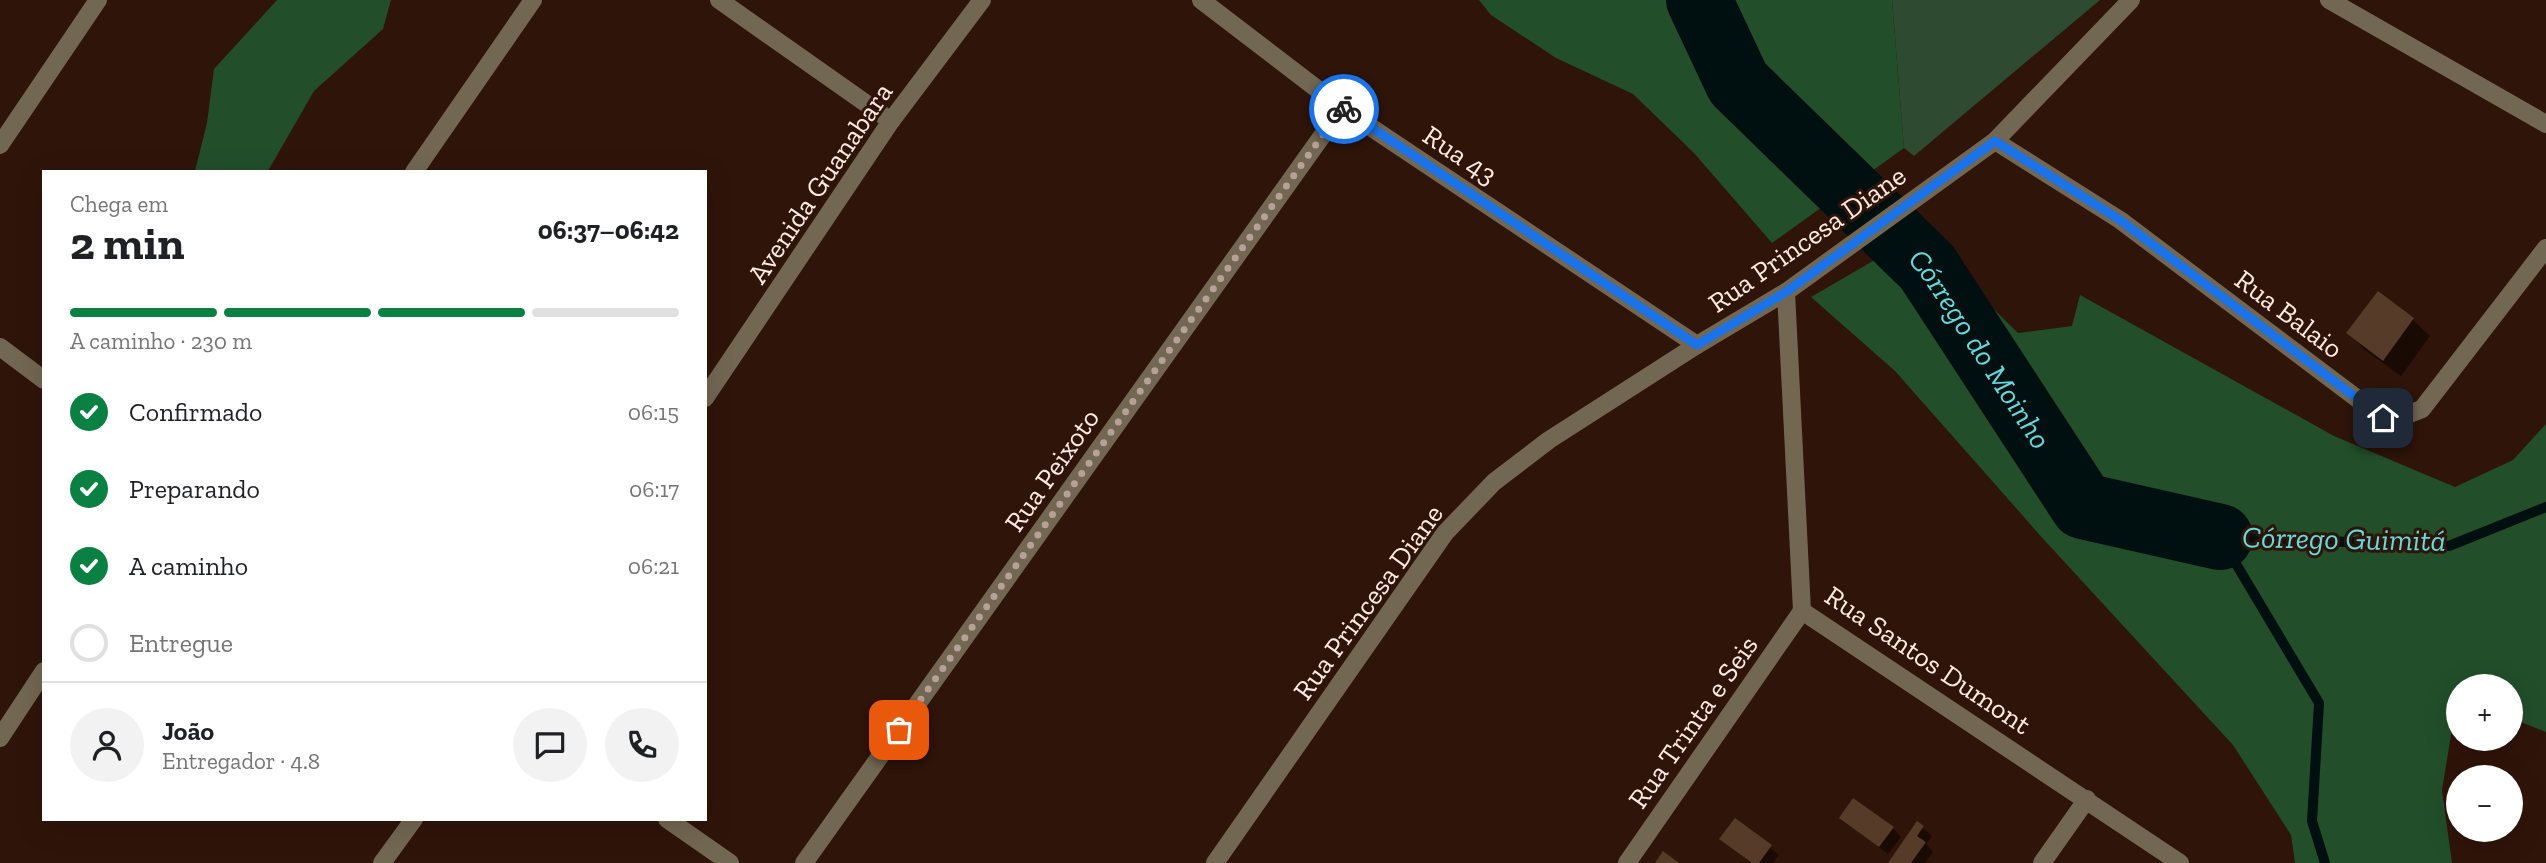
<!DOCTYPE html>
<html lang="pt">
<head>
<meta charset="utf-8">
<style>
	:root { --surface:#fff; --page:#f2f2f2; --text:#202124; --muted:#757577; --line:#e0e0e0; --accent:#0b8043 }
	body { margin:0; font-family:"Zilla Slab",serif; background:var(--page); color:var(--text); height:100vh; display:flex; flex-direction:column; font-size:26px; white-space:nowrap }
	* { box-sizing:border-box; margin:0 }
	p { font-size:23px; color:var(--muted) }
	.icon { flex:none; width:38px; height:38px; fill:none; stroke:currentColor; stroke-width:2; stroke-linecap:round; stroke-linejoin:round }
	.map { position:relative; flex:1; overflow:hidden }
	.side { position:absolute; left:42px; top:170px; width:665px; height:651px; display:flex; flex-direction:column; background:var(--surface); border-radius:0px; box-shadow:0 7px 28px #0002 }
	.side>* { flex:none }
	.tools { position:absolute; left:2446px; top:674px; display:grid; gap:14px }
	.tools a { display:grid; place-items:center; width:77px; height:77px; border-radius:50%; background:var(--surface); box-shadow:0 7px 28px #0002; font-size:35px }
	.pin { position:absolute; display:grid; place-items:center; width:60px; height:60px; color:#fff; margin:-30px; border-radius:14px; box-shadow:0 4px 10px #0006 }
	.courier { position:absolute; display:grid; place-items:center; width:70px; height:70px; margin:-35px; border:5px solid #1a73e8; border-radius:50%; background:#fff; color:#222; box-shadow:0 2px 9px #0007 }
	.summary em { font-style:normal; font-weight:800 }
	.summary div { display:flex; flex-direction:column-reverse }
	.summary { display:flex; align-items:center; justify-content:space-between; height:119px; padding:0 28px }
	h1 { font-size:46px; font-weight:800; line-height:52px }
	.bar { display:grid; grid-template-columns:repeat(4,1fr); gap:10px 7px; align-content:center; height:84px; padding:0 28px }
	.bar i { height:9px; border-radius:5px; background:var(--line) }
	.bar .selected { background:var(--accent) }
	.bar p { grid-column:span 4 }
	.line { display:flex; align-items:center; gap:18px; padding:0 28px; border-top:2px solid var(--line) }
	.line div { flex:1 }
	.round { display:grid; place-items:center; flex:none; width:74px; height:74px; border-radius:37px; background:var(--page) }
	ol { padding:0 28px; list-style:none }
	li { display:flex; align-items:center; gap:21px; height:77px }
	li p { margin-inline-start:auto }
	li .icon { padding:7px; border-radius:50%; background:var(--accent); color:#fff; stroke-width:4 }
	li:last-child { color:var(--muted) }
	li i { width:38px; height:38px; border:4px solid var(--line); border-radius:50% }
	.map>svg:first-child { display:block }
</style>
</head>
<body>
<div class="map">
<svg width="2546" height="863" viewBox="0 0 2546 863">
	<rect width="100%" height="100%" fill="#2f1409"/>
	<path fill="#2e4b32" d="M1892 0H2100L1914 156 1904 148Z"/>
	<g fill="#224e2a">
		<path d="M277 0H391L383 29 314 91 268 171H195L207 123 214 69Z"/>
		<path d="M1479 0H1892L1904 148 1772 243 1694 153 1633 94 1556 58 1491 15Z"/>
		<path d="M1885 254 1953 269 2018 333 2072 326 2080 295 2334 436 2455 487 2513 460 2546 424V732L2511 718V686H2459L2442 790 2452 863H2295L2291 835 2233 745 2046 542 1895 371 1811 297Z"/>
	</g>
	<g fill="#0007">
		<path d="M2378 293 2413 320 2430 336 2401 376 2365 350 2348 333Z"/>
		<path d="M1841 818 1893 828 1901 837 1888 854Z"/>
		<path d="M1735 820 1779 855 1773 863H1751L1721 839Z"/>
		<path d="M1918 824 1932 836 1926 844 1933 852 1925 863H1890Z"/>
	</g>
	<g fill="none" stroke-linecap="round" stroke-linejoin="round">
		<g stroke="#000f0f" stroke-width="10">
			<path d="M2220 537 2319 703 2312 821 2325 863"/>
			<path d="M2220 537 2449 546 2546 507"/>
		</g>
		<path stroke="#000f0f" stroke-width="66" id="s1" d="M1699 0 1738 83 1927 267 2083 506 2220 537"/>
	</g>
	<g fill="#563b28">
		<path d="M2378 291 2414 318 2383 361 2346 333Z"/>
		<path d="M1853 798 1894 827 1879 847 1839 818Z"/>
		<path d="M1735 818 1772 845 1759 863H1752L1719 839Z"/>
		<path d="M1917 821 1924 826 1917 836 1926 842 1911 863H1888Z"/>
		<path d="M1663 851 1679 863H1655Z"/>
	</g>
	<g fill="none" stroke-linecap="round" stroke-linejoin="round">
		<g stroke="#726752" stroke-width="18">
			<path d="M719 0 891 121"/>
			<path d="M1201 0 1342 108 1697 345"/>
			<path d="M2329 0 2546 124"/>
			<path d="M1995 141 2120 220 2383 418H2399L2422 409 2546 248"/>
			<path d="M0 145 98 0"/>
			<path d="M414 172 533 0"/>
			<path d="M1786 292 1802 611 2180 863"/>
			<path d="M0 347 44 380"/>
			<path d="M705 398 891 121 982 0"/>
			<path d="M0 738 44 671"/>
			<path d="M667 819 730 863"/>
			<path d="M382 863 414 819"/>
			<path d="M804 863 1342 108"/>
			<path d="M1215 863 1445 533 1494 482 1549 440 1697 345 1786 292 1995 141 2131 0"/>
			<path d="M1627 863 1802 611"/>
			<path d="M2042 863 2087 799"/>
		</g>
	</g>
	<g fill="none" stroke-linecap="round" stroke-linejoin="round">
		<path stroke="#b6a097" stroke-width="7" stroke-dasharray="0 12.6" d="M899 730 1342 108 1344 109"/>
		<path stroke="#1a73e8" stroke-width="9" d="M1344 109 1697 345 1786 292 1995 141 2120 220 2383 418"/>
	</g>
	<g text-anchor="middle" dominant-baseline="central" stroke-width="6" stroke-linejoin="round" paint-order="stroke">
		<g font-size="28" fill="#ffebe3" stroke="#2f1409">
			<text transform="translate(1460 155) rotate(34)">Rua 43</text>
			<text transform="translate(820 183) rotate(-56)">Avenida Guanabara</text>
			<text transform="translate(1807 239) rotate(-35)">Rua Princesa Diane</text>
			<text transform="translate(2289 314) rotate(37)">Rua Balaio</text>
			<text transform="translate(1052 470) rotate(-55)">Rua Peixoto</text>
			<text transform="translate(1368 602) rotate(-54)">Rua Princesa Diane</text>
			<text transform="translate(1928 660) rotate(34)">Rua Santos Dumont</text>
			<text transform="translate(1693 722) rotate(-55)">Rua Trinta e Seis</text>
		</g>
		<g font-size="30" font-style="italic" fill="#62dcdc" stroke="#2f1409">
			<text stroke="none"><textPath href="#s1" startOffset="453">Córrego do Moinho</textPath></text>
			<text transform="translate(2344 539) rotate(1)">Córrego Guimitá</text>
		</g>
	</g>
</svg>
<div class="tools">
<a>+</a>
<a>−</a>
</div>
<div class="pin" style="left:899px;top:730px;background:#ea580c"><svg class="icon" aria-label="bag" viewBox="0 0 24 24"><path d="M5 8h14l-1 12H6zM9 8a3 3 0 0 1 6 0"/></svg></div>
<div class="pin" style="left:2383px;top:418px;background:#1f2937"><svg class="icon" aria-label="home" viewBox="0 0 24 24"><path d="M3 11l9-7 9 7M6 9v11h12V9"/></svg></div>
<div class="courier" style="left:1344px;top:109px"><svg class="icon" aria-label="bike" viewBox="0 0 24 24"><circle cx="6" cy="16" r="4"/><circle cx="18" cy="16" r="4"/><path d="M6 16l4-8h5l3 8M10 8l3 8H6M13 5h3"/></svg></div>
<section class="side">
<div class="summary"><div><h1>2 min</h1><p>Chega em</p></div><em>06:37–06:42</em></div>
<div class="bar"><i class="selected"></i><i class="selected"></i><i class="selected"></i><i></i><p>A caminho · 230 m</p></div>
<ol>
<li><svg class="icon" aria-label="check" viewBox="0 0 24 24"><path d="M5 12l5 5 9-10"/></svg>Confirmado<p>06:15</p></li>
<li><svg class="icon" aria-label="check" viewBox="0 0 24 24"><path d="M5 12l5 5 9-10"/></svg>Preparando<p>06:17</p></li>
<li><svg class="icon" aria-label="check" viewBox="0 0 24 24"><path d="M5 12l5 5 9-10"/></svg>A caminho<p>06:21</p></li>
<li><i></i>Entregue</li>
</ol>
<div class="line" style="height:126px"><a class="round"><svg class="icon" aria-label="person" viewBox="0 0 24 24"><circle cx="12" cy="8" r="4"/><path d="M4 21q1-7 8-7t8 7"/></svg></a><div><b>João</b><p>Entregador · 4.8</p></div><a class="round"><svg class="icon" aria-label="chat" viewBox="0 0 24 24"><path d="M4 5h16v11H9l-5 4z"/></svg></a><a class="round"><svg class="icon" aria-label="phone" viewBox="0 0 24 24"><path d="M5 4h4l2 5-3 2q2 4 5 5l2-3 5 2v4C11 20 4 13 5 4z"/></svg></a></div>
</section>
</div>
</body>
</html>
